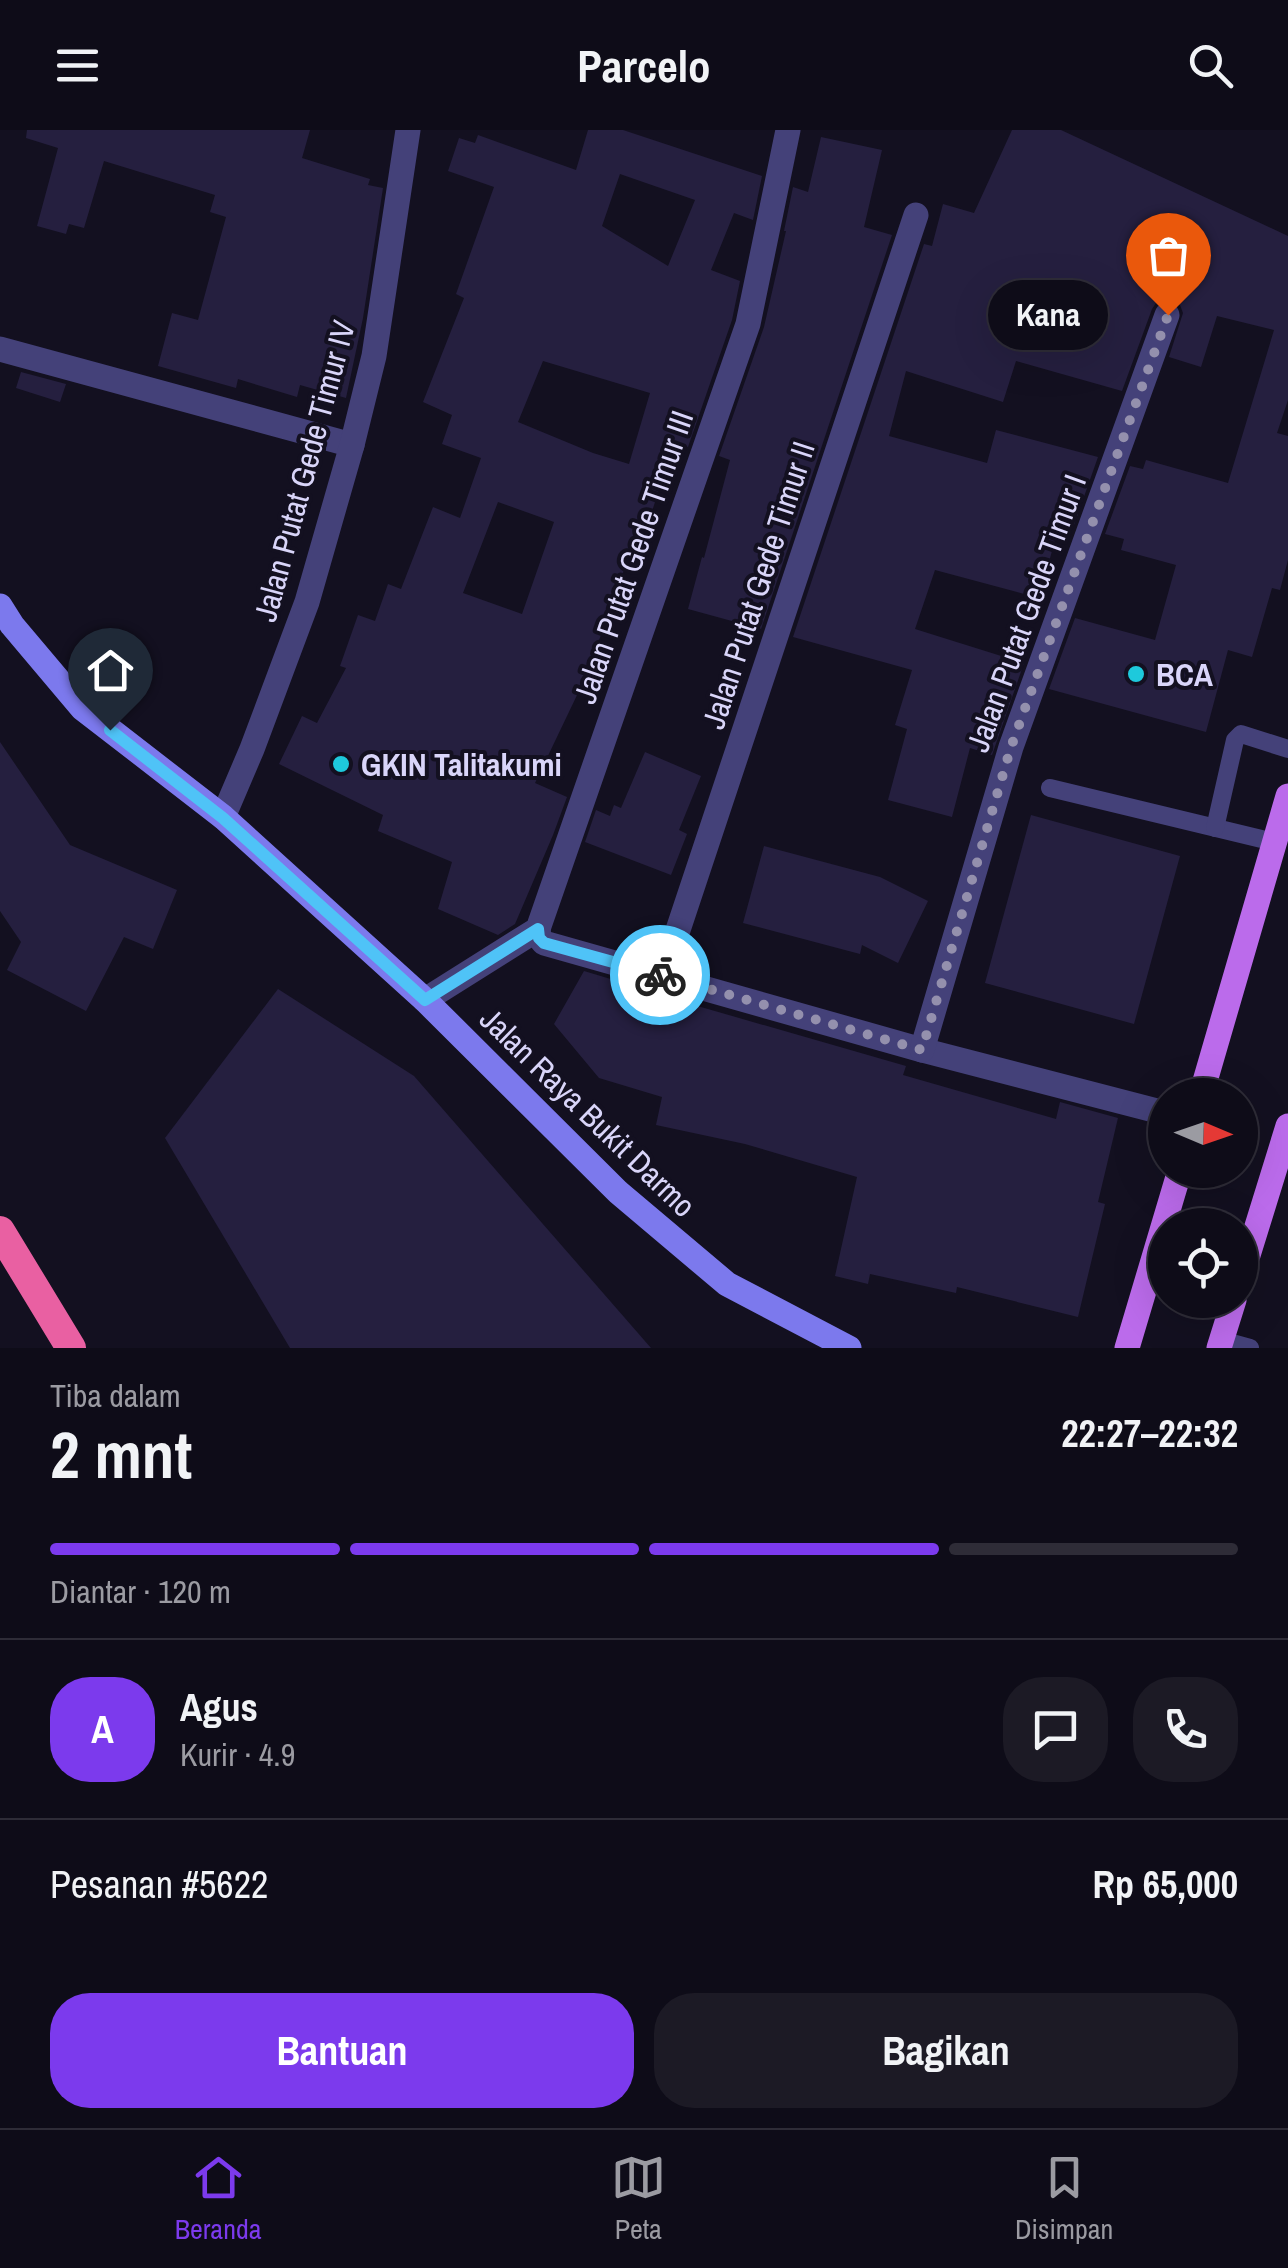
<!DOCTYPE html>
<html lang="id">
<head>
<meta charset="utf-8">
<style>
	:root { --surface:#0e0c18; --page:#1c1a25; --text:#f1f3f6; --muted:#9b9ba2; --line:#2e2c37; --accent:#7c3aed }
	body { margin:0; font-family:"Archivo Narrow",sans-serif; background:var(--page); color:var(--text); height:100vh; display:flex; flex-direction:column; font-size:38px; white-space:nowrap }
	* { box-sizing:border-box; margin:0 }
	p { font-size:32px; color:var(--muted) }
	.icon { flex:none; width:55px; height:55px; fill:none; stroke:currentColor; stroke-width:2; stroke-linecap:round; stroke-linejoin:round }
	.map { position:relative; height:1218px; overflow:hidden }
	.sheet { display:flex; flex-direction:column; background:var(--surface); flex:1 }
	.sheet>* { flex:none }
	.needle { width:65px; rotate:92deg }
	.fabs { position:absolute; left:1148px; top:948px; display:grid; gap:20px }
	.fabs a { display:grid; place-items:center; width:110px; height:110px; border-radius:50%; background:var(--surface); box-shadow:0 10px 40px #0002,0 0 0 2px var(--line); font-size:50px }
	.pin { position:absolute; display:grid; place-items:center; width:85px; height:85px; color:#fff; margin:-102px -42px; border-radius:50% 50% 50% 0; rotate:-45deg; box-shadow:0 0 10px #0007 }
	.pin .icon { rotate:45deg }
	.courier { position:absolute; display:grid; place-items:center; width:100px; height:100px; margin:-50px; border:8px solid #4fc3f7; border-radius:50%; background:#fff; color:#222; box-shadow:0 2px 12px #0007 }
	.bubble { position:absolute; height:70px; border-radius:35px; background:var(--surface); box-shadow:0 10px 40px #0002,0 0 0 2px var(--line); font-size:32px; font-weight:800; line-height:70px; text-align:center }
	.head em { font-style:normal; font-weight:800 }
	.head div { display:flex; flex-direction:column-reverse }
	.head { display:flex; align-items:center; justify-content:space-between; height:170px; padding:0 50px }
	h1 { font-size:65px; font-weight:800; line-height:75px }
	.bar { display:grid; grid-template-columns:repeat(4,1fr); gap:15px 10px; align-content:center; height:120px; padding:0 50px }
	.bar i { height:12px; border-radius:8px; background:var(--line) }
	.bar .on { background:var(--accent) }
	.bar p { grid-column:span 4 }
	.line { display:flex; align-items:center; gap:25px; padding:0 50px; border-top:2px solid var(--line) }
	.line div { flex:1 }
	.round { display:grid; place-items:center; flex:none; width:105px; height:105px; border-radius:40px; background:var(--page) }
	.cta { display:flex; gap:20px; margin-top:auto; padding:20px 50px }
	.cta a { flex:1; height:115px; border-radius:40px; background:var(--accent); color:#fff; font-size:40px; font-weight:800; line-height:115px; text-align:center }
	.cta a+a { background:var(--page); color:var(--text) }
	header { display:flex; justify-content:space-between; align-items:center; height:130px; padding:0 50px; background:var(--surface); font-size:45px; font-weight:800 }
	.dock { display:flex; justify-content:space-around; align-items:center; height:140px; border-top:2px solid var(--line); background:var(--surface); font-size:28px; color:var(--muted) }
	.dock a { display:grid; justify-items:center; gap:5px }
	.dock .on { color:var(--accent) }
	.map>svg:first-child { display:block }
</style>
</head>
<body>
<header><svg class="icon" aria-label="menu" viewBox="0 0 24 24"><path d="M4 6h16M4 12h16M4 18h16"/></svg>Parcelo<svg class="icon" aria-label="search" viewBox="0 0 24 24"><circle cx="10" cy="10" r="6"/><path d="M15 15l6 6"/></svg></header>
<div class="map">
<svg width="1288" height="1218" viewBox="0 0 1288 1218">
	<rect width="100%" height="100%" fill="#131020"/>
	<g fill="#251f3f" fill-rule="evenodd">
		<path d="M27 0H310L302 28 370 49 368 55 383 58 363 188 346 268 300 255 297 267 238 249 236 258 158 236 172 183 198 190 226 87 210 82 215 65 104 31 84 98 69 94 66 104 37 96 58 18 26 8Z"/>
		<path d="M588 0H623L762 46 753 90 734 83 711 140 740 151 732 190 688 317 674 312 649 391 642 389 580 564 578 563 535 653 567 667 553 705 515 794 498 805 438 779 452 732 378 701 383 685 279 634 302 586 317 593 346 538 340 536 358 485 375 491 388 454 401 459 433 377 460 388 481 328 442 314 452 285 423 272 464 168 456 164 494 57 448 41 459 8 475 13 478 5 576 40ZM620 44 695 70 668 136 602 96ZM543 231 650 263 629 334 593 323 518 292ZM498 372 554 392 522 484 463 463Z"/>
		<path d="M1012 0H1061L1288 106V270L1277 303 1288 306V430L1280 460 1272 458 1252 527 1228 520 1206 602 1049 559 1075 488 1155 510 1176 435 1121 420 1124 409 1105 404 1130 336 1143 339 1146 330 1228 353 1274 200 1217 186 1201 237 1169 227 1183 183 1180 175 1173 170 1163 169 1156 173 1152 179 1122 261 1016 231 1003 272 906 241 889 306 987 333 996 300 1098 327 1074 395 1060 392 1039 468 935 440 915 499 1024 533 992 625 970 618 952 687 888 670 907 599 895 595 912 540 793 507 924 114 932 116 943 74 974 83Z"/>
		<path d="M821 7 882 20 864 97 892 105 761 499 688 479 702 427 704 428 730 330 719 326 764 197 786 101H784L793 57 808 62Z"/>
		<path d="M21 242 66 254 60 272 16 258Z"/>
		<path d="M0 612 70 715 177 760 153 819 124 807 86 881 7 840 21 812 0 781Z"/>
		<path d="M645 622 701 646 679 700 687 704 671 745 585 712 596 680 610 686 614 675 621 678Z"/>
		<path d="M1031 685 1180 726 1134 894 985 853Z"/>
		<path d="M764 716 880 747 928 771 898 833 862 815 860 824 743 793Z"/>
		<path d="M584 841 614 850V852L906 936 903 945 1056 989 1060 972 1118 988 1098 1072 1105 1074 1078 1187 957 1157 956 1163 870 1144 868 1154 835 1146 857 1047 745 1014 656 995 662 967 599 948 554 894Z"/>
		<path d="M278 859 414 946 651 1218H290L165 1008Z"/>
	</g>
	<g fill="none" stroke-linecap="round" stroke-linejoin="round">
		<g stroke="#444179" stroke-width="18">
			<path d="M1050 658 1274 712"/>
			<path d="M1215 698 1235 610 1241 604 1288 619"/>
			<path d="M1221 1210 1250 1218"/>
		</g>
		<g stroke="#444179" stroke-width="25">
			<path d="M0 219 352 315"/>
			<path d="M223 687 252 619 307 472 352 315 374 226 408 0"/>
			<path d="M538 799 539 807 544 813 922 920 1165 983"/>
			<path d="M663 845 916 85"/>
			<path d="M425 870 538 799 748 194 788 0"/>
			<path d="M922 920 1011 617 1167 185"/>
		</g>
		<path stroke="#7c79ed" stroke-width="25" d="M0 476 12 495 82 578 223 687 425 870 618 1062 727 1154 849 1218"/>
		<g stroke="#bb6beb" stroke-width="25">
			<path d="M1201 965 1288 666"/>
			<path d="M1240 1151 1288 996"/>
			<path d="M1127 1218 1180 1040"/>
			<path d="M1219 1218 1234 1170"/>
		</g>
		<path stroke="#e960a2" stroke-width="30" d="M0 1101 71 1218"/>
	</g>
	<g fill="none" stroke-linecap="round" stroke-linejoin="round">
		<path stroke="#9490ad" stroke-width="10" stroke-dasharray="0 18" d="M660 845 922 920 1011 617 1168 185"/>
		<path stroke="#4fc3f7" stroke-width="12" d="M110 600 223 688 425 870 538 799 539 808 544 813 660 845"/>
	</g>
	<g fill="#1ec9dc" stroke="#131020" stroke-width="4">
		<circle cx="1136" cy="544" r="10"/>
		<circle cx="341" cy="634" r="10"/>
	</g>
	<g text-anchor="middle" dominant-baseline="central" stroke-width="8" stroke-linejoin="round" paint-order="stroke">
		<g font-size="32" fill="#d9d5f9" stroke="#131020">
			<text transform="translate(304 341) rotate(-75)">Jalan Putat Gede Timur IV</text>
			<text transform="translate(633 427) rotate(-71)">Jalan Putat Gede Timur III</text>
			<text transform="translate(758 455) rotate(-72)">Jalan Putat Gede Timur II</text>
			<text transform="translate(1026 483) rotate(-70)">Jalan Putat Gede Timur I</text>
			<text transform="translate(588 982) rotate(44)">Jalan Raya Bukit Darmo</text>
		</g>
		<g font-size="32" font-weight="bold" fill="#d9d5f9" stroke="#131020" text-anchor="start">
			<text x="1156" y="544">BCA</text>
			<text x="361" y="634">GKIN Talitakumi</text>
		</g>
	</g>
</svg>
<div class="fabs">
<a><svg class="needle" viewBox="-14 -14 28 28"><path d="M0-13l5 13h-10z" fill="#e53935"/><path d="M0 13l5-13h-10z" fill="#9b9ba2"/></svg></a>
<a><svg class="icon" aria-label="locate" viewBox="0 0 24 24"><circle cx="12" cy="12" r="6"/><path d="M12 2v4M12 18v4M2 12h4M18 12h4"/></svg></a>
</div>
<div class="pin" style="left:1168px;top:185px;background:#ea580c"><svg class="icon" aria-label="bag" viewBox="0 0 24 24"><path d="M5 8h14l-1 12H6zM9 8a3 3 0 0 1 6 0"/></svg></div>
<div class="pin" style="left:110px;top:600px;background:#1f2937"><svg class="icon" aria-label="home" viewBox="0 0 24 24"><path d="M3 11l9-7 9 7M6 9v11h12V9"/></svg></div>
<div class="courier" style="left:660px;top:845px"><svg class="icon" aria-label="bike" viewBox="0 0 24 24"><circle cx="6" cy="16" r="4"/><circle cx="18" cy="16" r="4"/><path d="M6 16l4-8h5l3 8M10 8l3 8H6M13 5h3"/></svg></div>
<div class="bubble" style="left:988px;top:150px;width:120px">Kana</div>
</div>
<section class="sheet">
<div class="head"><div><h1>2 mnt</h1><p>Tiba dalam</p></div><em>22:27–22:32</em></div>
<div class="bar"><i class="on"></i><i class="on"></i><i class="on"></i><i></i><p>Diantar · 120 m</p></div>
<div class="line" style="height:180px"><b class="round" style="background:var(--accent);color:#fff">A</b><div><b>Agus</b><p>Kurir · 4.9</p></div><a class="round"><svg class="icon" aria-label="chat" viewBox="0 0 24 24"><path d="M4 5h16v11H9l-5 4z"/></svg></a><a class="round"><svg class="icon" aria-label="phone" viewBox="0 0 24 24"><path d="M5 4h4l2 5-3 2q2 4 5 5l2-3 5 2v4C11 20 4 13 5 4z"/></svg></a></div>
<div class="line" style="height:130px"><div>Pesanan #5622</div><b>Rp 65,000</b></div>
<div class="cta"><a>Bantuan</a><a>Bagikan</a></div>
</section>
<nav class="dock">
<a class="on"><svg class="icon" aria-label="home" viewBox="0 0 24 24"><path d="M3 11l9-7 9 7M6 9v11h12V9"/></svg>Beranda</a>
<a><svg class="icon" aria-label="map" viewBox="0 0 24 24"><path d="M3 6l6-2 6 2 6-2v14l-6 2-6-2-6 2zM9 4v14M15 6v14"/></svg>Peta</a>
<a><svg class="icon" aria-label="saved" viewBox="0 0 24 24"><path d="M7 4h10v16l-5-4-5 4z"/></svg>Disimpan</a>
</nav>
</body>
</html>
